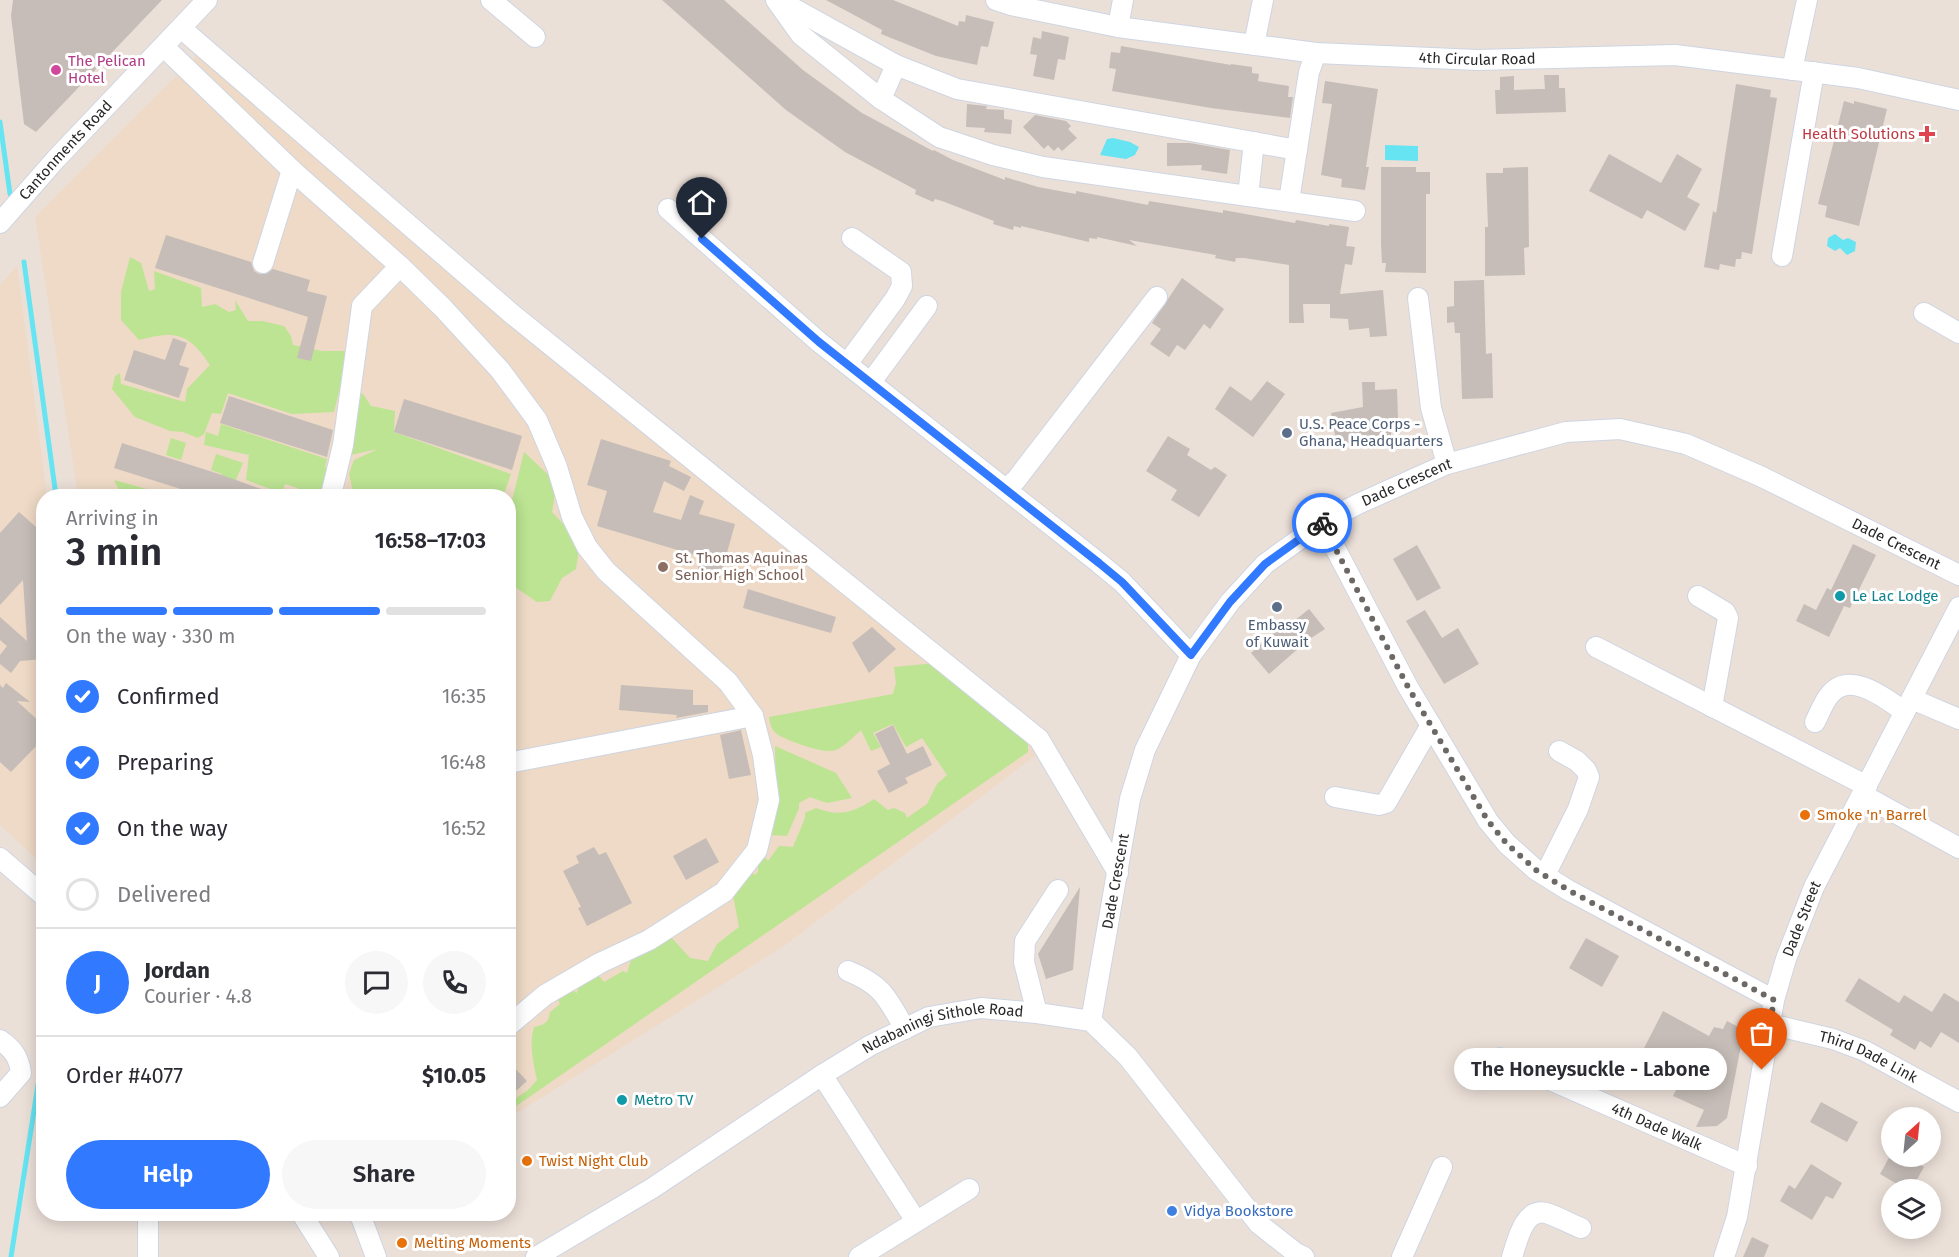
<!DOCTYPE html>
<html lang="en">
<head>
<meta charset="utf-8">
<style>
	:root { --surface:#fff; --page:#f7f7f7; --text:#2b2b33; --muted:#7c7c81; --line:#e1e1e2; --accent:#317aff }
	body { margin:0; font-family:"Fira Sans",sans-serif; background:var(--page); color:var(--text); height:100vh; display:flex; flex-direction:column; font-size:22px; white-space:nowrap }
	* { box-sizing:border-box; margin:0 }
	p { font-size:20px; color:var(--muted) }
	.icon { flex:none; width:33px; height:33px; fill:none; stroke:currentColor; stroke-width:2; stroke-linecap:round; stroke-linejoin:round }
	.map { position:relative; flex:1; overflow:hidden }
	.drawer { position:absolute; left:36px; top:489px; width:480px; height:732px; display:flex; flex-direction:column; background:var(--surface); border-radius:24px; box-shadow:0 3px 15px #0003 }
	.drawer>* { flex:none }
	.needle { width:39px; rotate:27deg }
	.controls { position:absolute; left:1881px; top:1107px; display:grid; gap:12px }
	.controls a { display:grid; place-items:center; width:60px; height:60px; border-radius:50%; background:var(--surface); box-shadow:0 3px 15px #0003; font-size:30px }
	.pin { position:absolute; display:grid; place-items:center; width:51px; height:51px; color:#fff; margin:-62px -26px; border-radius:50% 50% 50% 0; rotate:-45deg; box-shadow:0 0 6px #0007 }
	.pin .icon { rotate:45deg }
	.courier { position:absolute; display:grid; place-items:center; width:60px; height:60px; margin:-30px; border:4px solid #317aff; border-radius:50%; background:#fff; color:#222; box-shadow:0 2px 8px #0007 }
	.bubble { position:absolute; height:42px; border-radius:21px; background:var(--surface); box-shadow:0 3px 15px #0003; font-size:20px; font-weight:600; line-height:42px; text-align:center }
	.overview em { font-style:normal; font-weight:600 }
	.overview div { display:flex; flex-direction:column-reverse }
	.overview { display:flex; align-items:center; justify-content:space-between; height:102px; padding:0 30px }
	h1 { font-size:39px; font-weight:600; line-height:45px }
	.bar { display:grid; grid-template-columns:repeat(4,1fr); gap:9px 6px; align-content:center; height:72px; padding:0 30px }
	.bar i { height:8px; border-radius:4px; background:var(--line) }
	.bar .active { background:var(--accent) }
	.bar p { grid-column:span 4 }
	.line { display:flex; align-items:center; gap:15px; padding:0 30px; border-top:2px solid var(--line) }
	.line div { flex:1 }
	.round { display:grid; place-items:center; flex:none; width:63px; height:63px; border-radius:32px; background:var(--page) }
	ol { padding:0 30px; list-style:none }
	li { display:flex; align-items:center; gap:18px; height:66px }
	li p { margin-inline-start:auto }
	li .icon { padding:6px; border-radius:50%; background:var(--accent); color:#fff; stroke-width:4 }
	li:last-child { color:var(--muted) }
	li i { width:33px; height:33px; border:3px solid var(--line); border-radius:50% }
	.button { display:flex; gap:12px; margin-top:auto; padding:12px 30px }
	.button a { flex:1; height:69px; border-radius:36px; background:var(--accent); color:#fff; font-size:24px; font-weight:600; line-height:69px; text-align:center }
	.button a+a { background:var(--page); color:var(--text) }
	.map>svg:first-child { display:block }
</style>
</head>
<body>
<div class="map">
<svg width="1959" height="1257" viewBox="0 0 1959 1257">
	<rect width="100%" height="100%" fill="#ebe0d8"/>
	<g fill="#eedac6">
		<path d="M200 52 1040 752 784 946 509 1118 508 496H78L35 217Z"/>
		<path d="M17 266 47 496H44L43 865 0 825V285Z"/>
	</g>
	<g fill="#bce492">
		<path d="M130 257 141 263 149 291 155 289 154 271 201 288 202 307 215 304 229 312 236 310 235 300 248 321H262L284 326 291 336 293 345 322 351H349L334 412 292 414 228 393 221 414 212 413 204 434 198 438 183 432 170 431 135 417 112 389 115 376 120 373 121 384 185 402 187 389 210 365C189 333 176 330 139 340L121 320V292Z"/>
		<path d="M341 390 363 394 371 406 395 411 394 432 511 474 503 496H354L349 474 354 460 378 449 350 455Z"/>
		<path d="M221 424 327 459 325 467 336 471 327 496H296L298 488 285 484 282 493 246 480 249 455 204 445 206 432 218 436Z"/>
		<path d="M171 438 186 443 181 460 166 455Z"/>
		<path d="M524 452 557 483 552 512 580 542 576 569 562 578 550 601 537 602 509 583V513Z"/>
		<path d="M216 454 243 463 235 482 222 478V474L211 470Z"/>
		<path d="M114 480 172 496H122Z"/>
		<path d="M936 663 961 689 1028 738V752L509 1111V1103L528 1090 537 1080C533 1062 529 1045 534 1027 544 1025 549 1023 550 1012L560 1004 557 997 568 988 577 993 579 986 598 975 604 982 623 971 627 973 632 957 669 935 690 958 708 961 717 944 739 927 731 884 747 868 755 875 758 872V856L762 853 768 861 779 846 793 847 805 818V813L816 808C839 817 853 813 874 799L888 810 894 808 905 813 907 818 927 804 937 784 947 775 922 738 906 747 893 724 873 733 881 747 871 751 861 730C853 737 841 751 830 751 820 752 785 740 777 734 771 730 770 723 769 717L893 694 896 683 894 667Z"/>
		<path d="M775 746 836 773 852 798 827 803 810 797 799 803V808L787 836 771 835 776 789Z"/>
	</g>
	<g fill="#66e4f2">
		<path d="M1113 138 1130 142 1139 147 1135 155 1126 159 1100 155 1107 139Z"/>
		<path d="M1385 145 1418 146V161L1385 160Z"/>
		<path d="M1835 234 1843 240 1848 238 1856 242 1855 251 1847 255 1840 248 1835 251 1827 246 1828 238Z"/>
	</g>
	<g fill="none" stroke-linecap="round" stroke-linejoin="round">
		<g stroke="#66e4f2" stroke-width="5">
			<path d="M0 122 10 194"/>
			<path d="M24 262 56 496"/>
			<path d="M11 1257 44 1047"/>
		</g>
	</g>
	<g fill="#c6bdb8">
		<path d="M13 0H162L36 132 24 124 11 16Z"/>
		<path d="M662 0H724L803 70 862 113 933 151 934 150 953 160 1005 180V177L1038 187 1076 194V191L1148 205 1149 201 1223 213V210L1295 223 1296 220 1329 226V224L1349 227 1346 246 1355 247 1352 265 1345 264 1340 294 1383 290 1387 336 1370 337 1369 328 1349 330 1348 319 1330 318V304H1303L1304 323H1289V265L1244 258H1236L1235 262 1215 258 1216 255 1129 240 1137 246 1097 237V239L1089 238V242L1021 226V228L1014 226 1013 230 993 224 994 221 942 201 935 199 933 202 915 194 916 190 845 152 786 110Z"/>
		<path d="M826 0H893L958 26 959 21 965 22 966 15 994 22 988 47 981 46 977 65 936 56 881 34 882 30Z"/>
		<path d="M1042 31 1069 37 1065 60 1058 59 1054 80 1033 76 1037 55 1030 54 1033 37 1041 39Z"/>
		<path d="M1121 46 1231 65V64L1252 67V73L1259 74 1258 81 1289 86 1288 97H1293L1290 118 1211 108 1112 91 1116 69 1109 68 1111 52 1120 53Z"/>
		<path d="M1544 75H1559V88H1565L1566 112 1496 114 1495 90H1500V77L1514 76V90L1540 89H1545Z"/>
		<path d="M1325 81 1378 89 1366 167H1369L1365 190 1341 187 1342 179 1321 175 1332 104 1322 103Z"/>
		<path d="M1736 84 1771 90 1770 97 1777 98 1752 254 1742 252 1741 259H1736L1735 267 1720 264 1719 270 1704 267 1713 211 1716 213 1717 208Z"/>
		<path d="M1844 101 1854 104V101L1887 109 1859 226 1825 217 1827 206 1818 204Z"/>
		<path d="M967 104 987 106 986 109 1004 110V119L1012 120 1011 134 984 132 985 128 966 127Z"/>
		<path d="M1035 115 1066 121 1071 126 1068 129 1077 138 1062 151 1058 147 1054 151 1048 145 1044 149 1023 127Z"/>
		<path d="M1167 143H1190L1230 150 1227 174 1201 170 1202 165 1167 166Z"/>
		<path d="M1609 154 1661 183 1677 154 1702 169 1687 197 1700 204 1685 231 1647 210 1642 219 1589 191Z"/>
		<path d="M1381 167H1416V172H1430V194H1426V273L1385 272 1386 263H1382L1381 244Z"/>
		<path d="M1528 167 1529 247 1524 248 1525 275 1485 276V227H1488L1486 173H1503V168Z"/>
		<path d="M166 235 251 262 254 271 259 274H266L273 269 310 280 307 291 327 296 311 361 297 358 308 317 155 268Z"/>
		<path d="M1182 278 1224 309 1210 329 1204 324 1185 350 1177 345 1169 357 1150 344 1161 329 1152 323Z"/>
		<path d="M1484 280 1486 354 1492 353 1493 398 1462 399 1460 333H1455L1454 322 1447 323V307L1454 306V281Z"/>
		<path d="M173 338 187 343 179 365 189 368 179 398 124 380 134 350 165 360Z"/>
		<path d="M1267 381 1285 394 1253 437 1215 409 1230 386 1251 401Z"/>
		<path d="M1362 382H1375V390L1397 389 1398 418H1391V436L1354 437 1355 442 1337 446 1331 413 1363 407Z"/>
		<path d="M229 396 333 430 327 457 220 423Z"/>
		<path d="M404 399 522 436 512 470 394 432Z"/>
		<path d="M1168 436 1190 449 1187 455 1211 470 1215 467 1227 475 1199 517 1171 500 1177 490 1146 471Z"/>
		<path d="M601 439 671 461 669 466 691 477 684 491 664 481 653 512 681 520 690 495 704 501 699 514 735 524 720 578 697 572 701 557 597 526 607 491 587 485Z"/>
		<path d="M122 443 222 475 275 494 274 496H203L114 468Z"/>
		<path d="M19 512 44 534V659L20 661 11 673 0 664V655L7 646 0 640V617L27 641 23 580 0 605V533Z"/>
		<path d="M1853 544 1876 555 1850 608 1844 606 1829 637 1796 621 1804 604 1816 610 1827 588 1831 590Z"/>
		<path d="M1417 545 1441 588 1417 601 1393 559Z"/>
		<path d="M748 589 836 617 831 633 743 608Z"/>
		<path d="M1309 609 1325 629 1308 640 1269 674 1251 653 1286 622 1289 625Z"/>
		<path d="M1425 610 1442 638 1458 628 1479 664 1444 684 1406 621Z"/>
		<path d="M872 627 896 649 869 673 852 643Z"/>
		<path d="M6 683 30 702 17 701 44 726V738L11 772 0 762V685L3 688Z"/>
		<path d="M621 685 693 690V705H708V712L676 718 677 715 619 710Z"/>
		<path d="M893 725 907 754 923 746 932 765 905 778 908 783 889 793 877 771 890 764 875 734Z"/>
		<path d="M741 730 751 775 729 779 720 735Z"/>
		<path d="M706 838 719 862 686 880 673 856Z"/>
		<path d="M594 847 599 855 606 852 632 903 587 926 578 908 581 907 563 871 579 863 576 856Z"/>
		<path d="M1080 887 1073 970 1046 979 1038 954Z"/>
		<path d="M1586 938 1619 956 1602 987 1569 968Z"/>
		<path d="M1859 978 1899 1003 1904 995 1932 1012 1944 993 1959 1002V1043L1941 1032 1931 1048 1920 1041 1915 1050 1890 1035 1893 1030 1845 1001Z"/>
		<path d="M1663 1011 1709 1036 1714 1027 1723 1029 1727 1021 1744 1030 1727 1118 1717 1126 1696 1127 1704 1110 1673 1096 1677 1088 1635 1066Z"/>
		<path d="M508 1061 527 1081 508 1098Z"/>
		<path d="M1821 1102 1858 1122 1847 1142 1810 1122Z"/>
		<path d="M1890 1156H1906L1924 1167 1911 1190H1907L1880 1174Z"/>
		<path d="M1811 1164 1842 1183 1833 1199 1826 1196 1812 1220 1780 1201 1789 1185 1795 1189Z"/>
		<path d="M1752 1237 1769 1245 1764 1257H1743Z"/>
	</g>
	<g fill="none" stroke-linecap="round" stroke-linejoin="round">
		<g stroke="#ced5e2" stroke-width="22">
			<g id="minor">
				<path d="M491 0 535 37"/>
				<path d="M776 0 801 35 881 99 939 137 993 155 1043 167 1355 211"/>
				<path id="s1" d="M996 0 1011 5 1118 27 1316 53 1477 60 1675 55 1858 78 1959 100"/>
				<path d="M780 1 896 65 957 89 1297 150"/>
				<path d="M1118 27 1123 0"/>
				<path d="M182 29 512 314 1039 739 1118 873"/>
				<path d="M1254 45 1263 0"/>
				<path d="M164 47 294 172 400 266 443 308 500 370 537 420 557 467 572 517 587 547 606 571 728 682 753 716 763 755 769 800 757 850 724 892 649 940 600 963 545 995 508 1026"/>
				<path d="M1792 70 1807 0"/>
				<path d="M881 99 896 65"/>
				<path d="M1248 196 1254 142"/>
				<path d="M1289 201 1309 72 1316 53"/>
				<path d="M668 209 819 342 1099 563 1122 582 1191 655"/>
				<path id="s2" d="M0 223 56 159 207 0"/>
				<path d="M1782 256 1814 72"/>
				<path d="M263 263 292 170"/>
				<path d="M1418 298 1431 408 1447 464"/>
				<path d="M1924 313 1959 333"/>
				<path d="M847 364 895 299 902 286 901 272 852 238"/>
				<path d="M871 382 927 306"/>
				<path d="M1007 488 1016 480 1157 297"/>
				<path d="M331 495 343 445 362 306 400 266"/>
				<path d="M1322 523 1408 687 1488 821 1507 844 1536 870 1568 890 1774 1000"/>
				<path d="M1698 596 1725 612 1728 618 1712 707"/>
				<path d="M1596 647 1867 786"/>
				<path d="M1912 699 1959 719"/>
				<path d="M1815 722C1819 714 1823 704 1828 697 1848 668 1885 698 1905 712"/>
				<path d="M508 763 753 716"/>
				<path d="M1863 795 1959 848"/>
				<path d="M1335 797 1379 805 1386 803 1431 725"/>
				<path d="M0 858 44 896"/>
				<path d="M1545 875 1578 809 1589 777 1586 770 1577 761 1559 751"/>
				<path d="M848 971C883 985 887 998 905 1029"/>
				<path d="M1037 1013 1024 962 1025 941 1058 890"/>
				<path id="s3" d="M1091 1021 1130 799 1145 750 1191 655 1230 602 1265 564 1322 523 1358 504 1447 464 1566 432 1620 429 1686 444 1760 476 1959 575"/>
				<path id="s4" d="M1770 1024 1833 1039 1865 1051 1959 1102"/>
				<path d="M0 1040C13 1049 19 1057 21 1073L0 1097"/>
				<path id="s5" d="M1500 1058 1747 1166"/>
				<path d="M822 1075 916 1221"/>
				<path d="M302 1214 329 1257"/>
				<path d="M358 1214 361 1217 376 1257"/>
				<path d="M148 1257V1214"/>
				<path id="s6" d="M536 1257 651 1189 822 1075 871 1045 929 1017 981 1008 1037 1013 1091 1021 1128 1057 1259 1224 1296 1253 1304 1257"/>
				<path d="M859 1257 969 1189"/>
				<path d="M1402 1257 1442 1167"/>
				<path d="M1512 1257C1517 1242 1524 1207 1546 1213 1557 1216 1570 1224 1581 1228"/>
				<path id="s7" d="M1724 1257 1737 1217 1774 1000 1786 959 1814 887 1959 607"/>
			</g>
		</g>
		<use href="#minor" stroke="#fff" stroke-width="20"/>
	</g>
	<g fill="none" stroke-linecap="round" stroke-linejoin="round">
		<path stroke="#6c6866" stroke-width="6" stroke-dasharray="0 10.8" d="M1322 523 1408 687 1488 821 1507 844 1536 870 1568 890 1774 1000 1762 1070"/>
		<path stroke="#317aff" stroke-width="8" d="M702 239 819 342 1099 563 1122 582 1191 655 1230 602 1265 564 1322 523"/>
	</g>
	<circle fill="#d1479c" stroke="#fff" stroke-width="2" cx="56" cy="70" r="6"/>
	<path fill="#e0444e" stroke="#fff" stroke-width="2" d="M1924 125h6v6h6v6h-6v6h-6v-6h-6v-6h6z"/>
	<g fill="#5c6f8a" stroke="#fff" stroke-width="2">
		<circle cx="1287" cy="433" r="6"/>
		<circle cx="1277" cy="607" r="6"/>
	</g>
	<circle fill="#8d6e63" stroke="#fff" stroke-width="2" cx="663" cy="567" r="6"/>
	<g fill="#0f9aa8" stroke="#fff" stroke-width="2">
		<circle cx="1840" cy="596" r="6"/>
		<circle cx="622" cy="1100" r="6"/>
	</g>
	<g fill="#e8710a" stroke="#fff" stroke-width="2">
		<circle cx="1805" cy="815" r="6"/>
		<circle cx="527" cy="1161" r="6"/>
		<circle cx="402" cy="1243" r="6"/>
	</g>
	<circle fill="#3f7fe0" stroke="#fff" stroke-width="2" cx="1172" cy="1211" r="6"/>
	<g text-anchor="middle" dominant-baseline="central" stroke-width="6" stroke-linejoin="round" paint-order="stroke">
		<g font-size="15" fill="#282828" stroke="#fff">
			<text stroke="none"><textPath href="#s1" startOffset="486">4th Circular Road</textPath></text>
			<text stroke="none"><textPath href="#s2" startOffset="98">Cantonments Road</textPath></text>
			<text stroke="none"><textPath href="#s3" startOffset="664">Dade Crescent</textPath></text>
			<text stroke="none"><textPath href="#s3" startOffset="1186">Dade Crescent</textPath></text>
			<text stroke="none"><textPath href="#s3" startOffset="142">Dade Crescent</textPath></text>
			<text stroke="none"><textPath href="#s7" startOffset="348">Dade Street</textPath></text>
			<text stroke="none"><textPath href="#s6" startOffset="472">Ndabaningi Sithole Road</textPath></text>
			<text stroke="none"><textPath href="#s4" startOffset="104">Third Dade Link</textPath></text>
			<text stroke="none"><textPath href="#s5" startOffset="171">4th Dade Walk</textPath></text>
		</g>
		<g font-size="15" fill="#b23c85" stroke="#fff" text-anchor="start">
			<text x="68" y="61">The Pelican<tspan x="68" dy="17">Hotel</tspan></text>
		</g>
		<g font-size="15" fill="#be3a42" stroke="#fff" text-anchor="end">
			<text x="1915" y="134">Health Solutions</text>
		</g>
		<g font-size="15" fill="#4e5e75" stroke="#fff" text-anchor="start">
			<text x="1299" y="424">U.S. Peace Corps -<tspan x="1299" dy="17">Ghana, Headquarters</tspan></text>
			<text x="1277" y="625" text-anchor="middle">Embassy<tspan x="1277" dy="17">of Kuwait</tspan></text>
		</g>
		<g font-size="15" fill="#785e54" stroke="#fff" text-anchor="start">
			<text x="675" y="558">St. Thomas Aquinas<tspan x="675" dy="17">Senior High School</tspan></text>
		</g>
		<g font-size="15" fill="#0d838f" stroke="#fff" text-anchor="start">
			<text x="1852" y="596">Le Lac Lodge</text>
			<text x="634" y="1100">Metro TV</text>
		</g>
		<g font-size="15" fill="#c56008" stroke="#fff" text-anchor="start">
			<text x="1817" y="815">Smoke 'n' Barrel</text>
			<text x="539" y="1161">Twist Night Club</text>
			<text x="414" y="1243">Melting Moments</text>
		</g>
		<g font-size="15" fill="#366cbe" stroke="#fff" text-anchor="start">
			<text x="1184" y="1211">Vidya Bookstore</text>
		</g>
	</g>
</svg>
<div class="controls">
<a><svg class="needle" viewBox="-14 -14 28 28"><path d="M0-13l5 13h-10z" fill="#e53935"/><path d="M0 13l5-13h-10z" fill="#7c7c81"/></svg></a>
<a><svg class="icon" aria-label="layers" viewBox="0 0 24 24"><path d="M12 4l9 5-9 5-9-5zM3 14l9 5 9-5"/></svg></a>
</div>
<div class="pin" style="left:1762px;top:1070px;background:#ea580c"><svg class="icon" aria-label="bag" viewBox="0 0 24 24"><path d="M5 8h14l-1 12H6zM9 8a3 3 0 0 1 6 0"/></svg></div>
<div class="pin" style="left:702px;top:239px;background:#1f2937"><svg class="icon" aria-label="home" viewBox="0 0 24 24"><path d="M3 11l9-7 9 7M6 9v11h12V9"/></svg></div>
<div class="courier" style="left:1322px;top:523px"><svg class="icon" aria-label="bike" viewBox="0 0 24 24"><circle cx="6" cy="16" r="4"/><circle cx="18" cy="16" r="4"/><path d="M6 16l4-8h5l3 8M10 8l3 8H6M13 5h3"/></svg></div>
<div class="bubble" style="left:1454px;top:1048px;width:273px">The Honeysuckle - Labone</div>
<section class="drawer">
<div class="overview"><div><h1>3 min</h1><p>Arriving in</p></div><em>16:58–17:03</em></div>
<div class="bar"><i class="active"></i><i class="active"></i><i class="active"></i><i></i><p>On the way · 330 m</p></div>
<ol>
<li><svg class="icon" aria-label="check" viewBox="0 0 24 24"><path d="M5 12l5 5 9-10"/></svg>Confirmed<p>16:35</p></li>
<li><svg class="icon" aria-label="check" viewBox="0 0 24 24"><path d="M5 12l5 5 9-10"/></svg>Preparing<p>16:48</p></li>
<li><svg class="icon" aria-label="check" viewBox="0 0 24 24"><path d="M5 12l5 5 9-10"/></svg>On the way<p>16:52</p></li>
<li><i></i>Delivered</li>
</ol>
<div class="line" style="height:108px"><b class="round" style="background:var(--accent);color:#fff">J</b><div><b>Jordan</b><p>Courier · 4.8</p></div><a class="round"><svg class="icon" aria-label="chat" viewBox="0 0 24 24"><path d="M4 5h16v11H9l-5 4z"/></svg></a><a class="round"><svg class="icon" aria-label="phone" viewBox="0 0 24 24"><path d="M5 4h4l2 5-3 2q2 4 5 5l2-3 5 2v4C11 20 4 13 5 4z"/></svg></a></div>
<div class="line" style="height:78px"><div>Order #4077</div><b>$10.05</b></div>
<div class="button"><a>Help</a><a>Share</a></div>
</section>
</div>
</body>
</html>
